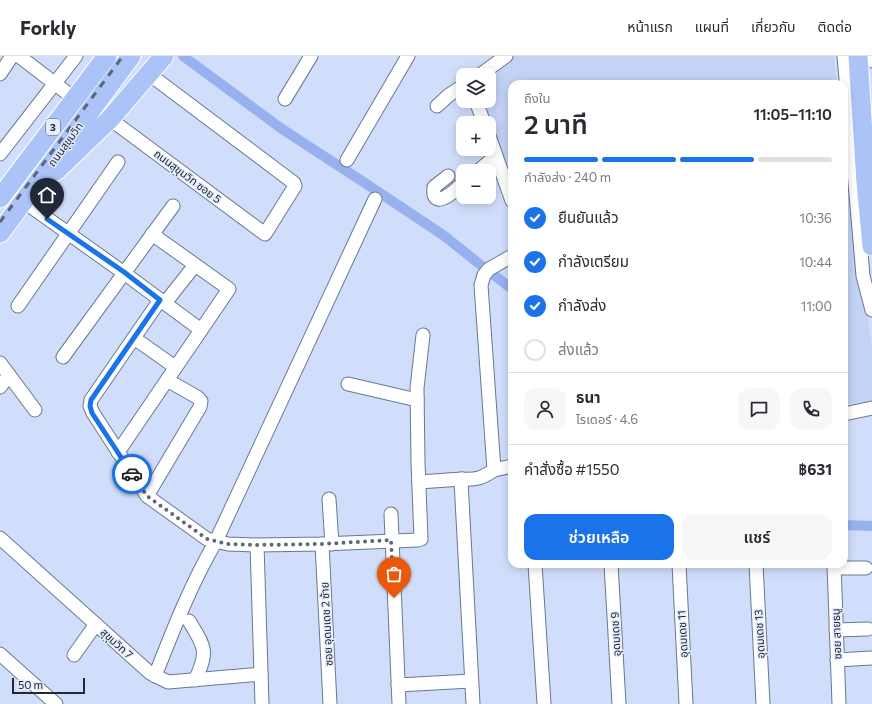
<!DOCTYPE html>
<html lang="th">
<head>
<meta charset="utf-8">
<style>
	:root { --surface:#fff; --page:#f7f7f7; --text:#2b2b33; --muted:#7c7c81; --line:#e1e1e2; --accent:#1a73e8 }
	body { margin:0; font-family:Commissioner,"Noto Sans Thai",sans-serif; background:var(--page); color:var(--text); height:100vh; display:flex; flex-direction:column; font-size:15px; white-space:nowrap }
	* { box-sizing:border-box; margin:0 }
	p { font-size:13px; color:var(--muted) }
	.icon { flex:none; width:22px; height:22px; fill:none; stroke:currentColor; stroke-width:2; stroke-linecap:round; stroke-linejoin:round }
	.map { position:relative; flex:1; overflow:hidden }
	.panel { position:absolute; left:508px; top:24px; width:340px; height:488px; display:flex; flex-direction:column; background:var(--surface); border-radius:12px; box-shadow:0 2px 10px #0003 }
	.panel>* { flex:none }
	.tools { position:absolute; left:456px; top:12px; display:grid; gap:8px }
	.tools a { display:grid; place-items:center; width:40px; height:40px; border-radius:8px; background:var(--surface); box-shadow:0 2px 10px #0003; font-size:20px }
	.scale { position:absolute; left:12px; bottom:10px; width:73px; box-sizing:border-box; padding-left:4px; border:2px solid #222731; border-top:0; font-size:11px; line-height:14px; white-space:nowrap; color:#222731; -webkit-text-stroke:3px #e4ecfd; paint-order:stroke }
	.pin { position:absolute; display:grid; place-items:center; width:34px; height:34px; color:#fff; margin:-41px -17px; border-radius:50% 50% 50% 0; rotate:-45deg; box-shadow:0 0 4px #0007 }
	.pin .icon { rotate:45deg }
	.courier { position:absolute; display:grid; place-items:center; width:40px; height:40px; margin:-20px; border:3px solid #1a73e8; border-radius:50%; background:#fff; color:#222; box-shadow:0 1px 5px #0007 }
	.head em { font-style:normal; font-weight:600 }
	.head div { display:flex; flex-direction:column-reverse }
	.head { display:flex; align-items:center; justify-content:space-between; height:68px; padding:0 16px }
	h1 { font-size:26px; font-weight:600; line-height:30px }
	.bar { display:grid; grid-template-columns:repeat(4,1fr); gap:6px 4px; align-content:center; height:48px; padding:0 16px }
	.bar i { height:5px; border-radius:3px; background:var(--line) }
	.bar .current { background:var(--accent) }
	.bar p { grid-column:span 4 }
	.line { display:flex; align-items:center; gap:10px; padding:0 16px; border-top:1px solid var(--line) }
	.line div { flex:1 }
	.round { display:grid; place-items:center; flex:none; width:42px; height:42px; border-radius:12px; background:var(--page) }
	ol { padding:0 16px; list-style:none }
	li { display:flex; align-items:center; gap:12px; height:44px }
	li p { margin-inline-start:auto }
	li .icon { padding:4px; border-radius:50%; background:var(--accent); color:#fff; stroke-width:4 }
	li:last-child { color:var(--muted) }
	li i { width:22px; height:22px; border:2px solid var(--line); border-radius:50% }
	.button { display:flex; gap:8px; margin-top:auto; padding:8px 16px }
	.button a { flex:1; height:46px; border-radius:12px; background:var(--accent); color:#fff; font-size:16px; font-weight:600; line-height:46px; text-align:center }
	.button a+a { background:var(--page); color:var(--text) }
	header { display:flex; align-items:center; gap:24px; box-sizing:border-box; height:56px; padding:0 20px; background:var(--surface); border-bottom:1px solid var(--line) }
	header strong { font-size:19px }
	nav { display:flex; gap:22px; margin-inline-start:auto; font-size:14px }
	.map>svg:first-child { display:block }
</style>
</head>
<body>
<header>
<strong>Forkly</strong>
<nav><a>หน้าแรก</a><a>แผนที่</a><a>เกี่ยวกับ</a><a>ติดต่อ</a></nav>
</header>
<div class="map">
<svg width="872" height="648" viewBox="0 0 872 648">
	<rect width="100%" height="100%" fill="#d1defb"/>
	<g fill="#c3d3f6">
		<path d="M507 0H834L837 28H512V141L489 77V67L478 45H489V19Z"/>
		<path d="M844 96 856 212 860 213 872 291V345L844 349Z"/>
	</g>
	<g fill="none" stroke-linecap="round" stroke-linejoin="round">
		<g stroke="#97b1ee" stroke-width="10">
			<path d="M183 0 282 73 368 129 443 179 487 214"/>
			<path d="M494 219 512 233"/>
			<path d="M844 469 872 470"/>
		</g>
		<g stroke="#6b7791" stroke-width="15">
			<g id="minor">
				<path d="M19 0 75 43"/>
				<path d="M844 0 863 220 872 254"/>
				<path d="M867 0 872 5"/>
				<path d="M0 18 12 0"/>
				<path d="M480 19 506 0"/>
				<path d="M285 43 311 0"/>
				<path d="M476 45 484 67"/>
				<path d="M437 50 449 39 463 30"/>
				<path d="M110 63 265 178 295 130 294 127 149 18"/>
				<path d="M489 80 512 145"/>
				<path d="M0 98 76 0"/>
				<path d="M347 104 408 0"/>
				<path d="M478 115 496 100"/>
				<path d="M448 120 434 131C434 134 433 138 435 141 442 149 458 131 463 127"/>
				<path d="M23 145 124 217 201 274"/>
				<path d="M160 244 91 344 90 350 93 357 147 440 207 483 228 488 257 489 322 488 418 484 421 483 418 406 417 332 423 279"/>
				<path d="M165 247 195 209"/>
				<path d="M18 250 118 106"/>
				<path d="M134 282 175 311"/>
				<path d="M63 301 173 150"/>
				<path d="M0 307 35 354"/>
				<path d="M348 328 417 344"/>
				<path d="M0 331 9 319"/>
				<path d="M844 358 872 352"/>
				<path d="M118 396 229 233 152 178"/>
				<path d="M494 414 512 410"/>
				<path d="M419 426 462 423"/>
				<path d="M147 440 200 351 201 345 197 341 167 324"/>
				<path d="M329 443 332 488"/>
				<path d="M391 458 399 648"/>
				<path d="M0 482 150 617 168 626 261 618"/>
				<path d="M322 488 330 648"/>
				<path d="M257 489 262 648"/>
				<path d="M535 508 544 648"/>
				<path d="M611 508 619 648"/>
				<path d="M679 508 686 648"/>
				<path d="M756 508 763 648"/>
				<path d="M834 508 839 648"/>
				<path d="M834 512H866"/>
				<path d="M189 565C205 591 209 596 195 624"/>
				<path d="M836 574 868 573"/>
				<path d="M0 598 56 648"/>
				<path d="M74 599 96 568"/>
				<path d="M837 604 871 602"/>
				<path d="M155 620C173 574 191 528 216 485L375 143"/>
				<path d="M398 629 471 625"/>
				<path d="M473 648 461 425 462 423C477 424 482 422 494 414L481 229 484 219 489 213 512 200"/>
			</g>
		</g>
		<g stroke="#fff" stroke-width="21">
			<g id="highway">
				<path d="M858 0 866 126 872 190"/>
				<path d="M56 115 110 63 164 0"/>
				<path d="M0 142 107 0"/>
				<path d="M0 177 131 0"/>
			</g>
		</g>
		<use href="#minor" stroke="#fff" stroke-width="13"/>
		<use href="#highway" stroke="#acc3f8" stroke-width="19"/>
		<path stroke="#5d6576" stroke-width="3" stroke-dasharray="7 7" stroke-linecap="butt" d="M0 166 123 0"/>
	</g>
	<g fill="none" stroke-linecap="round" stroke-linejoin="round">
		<path stroke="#5f6778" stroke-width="4" stroke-dasharray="0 7.2" d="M132 418 147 440 207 483 228 488 256 489 322 488 391 484 394 542"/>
		<path stroke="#1a73e8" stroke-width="5" d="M47 163 124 216 160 244 91 344 90 350 92 357 132 418"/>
	</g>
	<g text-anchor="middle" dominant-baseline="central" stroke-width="3" stroke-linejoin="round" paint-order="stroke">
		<rect fill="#e4ecfd" stroke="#5c626e" stroke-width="1" x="46" y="63" width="14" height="16" rx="3"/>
		<g font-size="10" font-weight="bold" fill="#222731">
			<text x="53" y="71">3</text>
		</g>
		<g font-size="11" fill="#222731" stroke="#e4ecfd">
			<text transform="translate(65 88) rotate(-54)">ถนนสุขุมวิท</text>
			<text transform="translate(188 120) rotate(37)">ถนนสุขุมวิท ซอย 5</text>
			<text transform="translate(326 568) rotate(-93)">ซอย อุดมเดช 2 ซ้าย</text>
			<text transform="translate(615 578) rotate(-93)">อุดมเดช 9</text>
			<text transform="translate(682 578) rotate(-93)">อุดมเดช 11</text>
			<text transform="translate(759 578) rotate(-93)">อุดมเดช 13</text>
			<text transform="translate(836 578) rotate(-92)">ซอย สายธนู</text>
			<text transform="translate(117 587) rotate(42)">สุขุมวิท 7</text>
		</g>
	</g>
</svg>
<div class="tools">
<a><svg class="icon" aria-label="layers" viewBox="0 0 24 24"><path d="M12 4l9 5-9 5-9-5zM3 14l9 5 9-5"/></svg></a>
<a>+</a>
<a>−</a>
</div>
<div class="scale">50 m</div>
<div class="pin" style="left:394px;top:542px;background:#ea580c"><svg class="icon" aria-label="bag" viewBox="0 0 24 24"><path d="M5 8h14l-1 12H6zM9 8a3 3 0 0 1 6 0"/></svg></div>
<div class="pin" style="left:47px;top:163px;background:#1f2937"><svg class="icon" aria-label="home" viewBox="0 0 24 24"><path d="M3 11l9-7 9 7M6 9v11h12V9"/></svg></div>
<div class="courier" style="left:132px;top:418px"><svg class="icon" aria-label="car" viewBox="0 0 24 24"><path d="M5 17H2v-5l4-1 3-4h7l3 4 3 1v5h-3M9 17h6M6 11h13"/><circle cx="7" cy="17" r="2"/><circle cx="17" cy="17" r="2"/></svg></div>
<section class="panel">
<div class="head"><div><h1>2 นาที</h1><p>ถึงใน</p></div><em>11:05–11:10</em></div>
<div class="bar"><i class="current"></i><i class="current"></i><i class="current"></i><i></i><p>กำลังส่ง · 240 m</p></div>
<ol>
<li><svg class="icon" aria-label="check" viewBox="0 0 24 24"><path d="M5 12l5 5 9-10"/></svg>ยืนยันแล้ว<p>10:36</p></li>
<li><svg class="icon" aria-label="check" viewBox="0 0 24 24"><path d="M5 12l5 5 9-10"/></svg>กำลังเตรียม<p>10:44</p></li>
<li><svg class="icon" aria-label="check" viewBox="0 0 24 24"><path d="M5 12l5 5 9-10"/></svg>กำลังส่ง<p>11:00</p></li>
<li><i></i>ส่งแล้ว</li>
</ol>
<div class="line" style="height:72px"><a class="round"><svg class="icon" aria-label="person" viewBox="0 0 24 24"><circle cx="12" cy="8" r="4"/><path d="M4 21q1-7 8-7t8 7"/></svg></a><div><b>ธนา</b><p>ไรเดอร์ · 4.6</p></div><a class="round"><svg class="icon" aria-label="chat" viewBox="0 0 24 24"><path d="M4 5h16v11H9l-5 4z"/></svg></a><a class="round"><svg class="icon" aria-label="phone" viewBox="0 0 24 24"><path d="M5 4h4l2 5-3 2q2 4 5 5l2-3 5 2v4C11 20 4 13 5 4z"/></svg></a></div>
<div class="line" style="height:52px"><div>คำสั่งซื้อ #1550</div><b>฿631</b></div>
<div class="button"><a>ช่วยเหลือ</a><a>แชร์</a></div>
</section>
</div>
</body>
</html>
